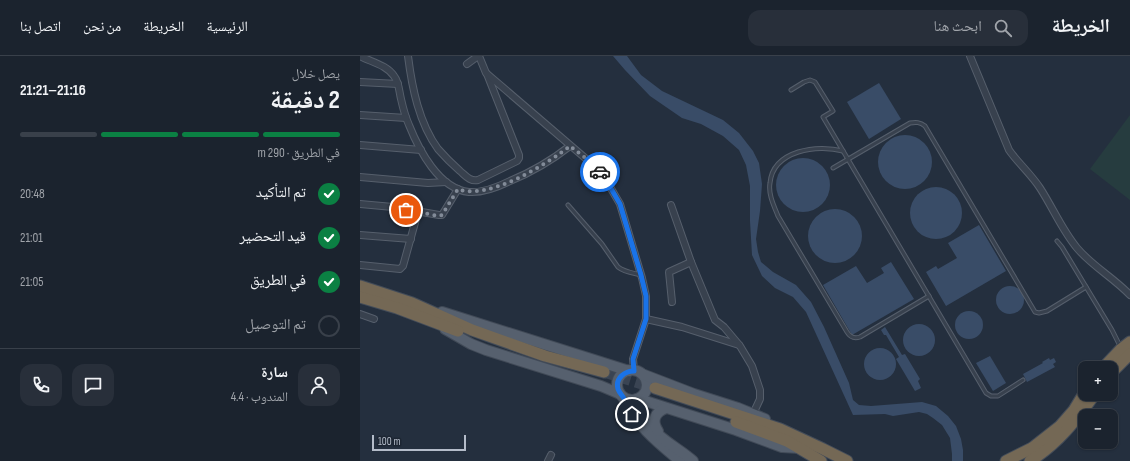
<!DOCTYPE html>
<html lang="ar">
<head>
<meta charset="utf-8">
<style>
	:root { --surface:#1b232e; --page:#282f3a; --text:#f1f3f6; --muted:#a0a4aa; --line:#39404a; --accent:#0b8043 }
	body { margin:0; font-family:"Sofia Sans Condensed","Noto Naskh Arabic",sans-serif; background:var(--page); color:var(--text); direction:rtl; height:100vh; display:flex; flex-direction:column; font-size:15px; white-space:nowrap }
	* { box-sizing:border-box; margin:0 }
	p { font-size:13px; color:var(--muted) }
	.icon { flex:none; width:22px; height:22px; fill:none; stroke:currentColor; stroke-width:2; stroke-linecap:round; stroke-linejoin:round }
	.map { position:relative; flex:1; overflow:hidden; direction:ltr }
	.details { display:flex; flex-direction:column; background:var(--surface); width:360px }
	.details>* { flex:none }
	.controls { position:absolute; left:718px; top:305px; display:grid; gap:8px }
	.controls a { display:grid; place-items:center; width:40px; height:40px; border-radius:8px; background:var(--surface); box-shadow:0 1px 3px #0004,0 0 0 1px var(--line); font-size:20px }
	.scale { position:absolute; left:12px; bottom:10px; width:94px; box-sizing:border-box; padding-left:4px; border:2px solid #b4bcc9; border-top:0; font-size:11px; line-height:14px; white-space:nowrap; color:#b4bcc9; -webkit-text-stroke:3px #1d2633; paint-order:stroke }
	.pin { position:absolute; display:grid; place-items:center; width:34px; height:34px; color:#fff; margin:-17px; border:2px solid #fff; border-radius:50%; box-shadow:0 1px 4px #0007 }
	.courier { position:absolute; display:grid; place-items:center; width:40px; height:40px; margin:-20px; border:3px solid #1a73e8; border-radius:50%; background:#fff; color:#222; box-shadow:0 1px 5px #0007 }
	.overview em { font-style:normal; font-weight:700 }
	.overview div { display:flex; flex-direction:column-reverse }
	.overview { display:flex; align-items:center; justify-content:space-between; height:68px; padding:0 20px }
	h1 { font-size:26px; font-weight:700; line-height:30px }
	.bar { display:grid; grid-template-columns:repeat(4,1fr); gap:6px 4px; align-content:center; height:48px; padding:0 20px }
	.bar i { height:5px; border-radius:3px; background:var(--line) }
	.bar .selected { background:var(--accent) }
	.bar p { grid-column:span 4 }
	.line { display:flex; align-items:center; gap:10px; padding:0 20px; border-top:1px solid var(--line) }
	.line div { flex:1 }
	.round { display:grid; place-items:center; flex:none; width:42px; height:42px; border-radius:12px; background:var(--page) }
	ol { padding:0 20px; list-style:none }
	li { display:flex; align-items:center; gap:12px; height:44px }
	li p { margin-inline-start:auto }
	li .icon { padding:4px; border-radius:50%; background:var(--accent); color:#fff; stroke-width:4 }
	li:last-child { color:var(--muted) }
	li i { width:22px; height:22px; border:2px solid var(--line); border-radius:50% }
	header { display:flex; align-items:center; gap:24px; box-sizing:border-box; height:56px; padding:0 20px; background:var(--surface); border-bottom:1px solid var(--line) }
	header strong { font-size:19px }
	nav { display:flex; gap:22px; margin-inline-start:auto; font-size:14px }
	.search { width:280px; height:36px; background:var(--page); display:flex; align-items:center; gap:10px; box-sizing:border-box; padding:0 14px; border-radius:12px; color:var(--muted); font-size:15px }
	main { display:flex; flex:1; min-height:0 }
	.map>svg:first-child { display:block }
</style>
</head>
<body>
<header>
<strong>الخريطة</strong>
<div class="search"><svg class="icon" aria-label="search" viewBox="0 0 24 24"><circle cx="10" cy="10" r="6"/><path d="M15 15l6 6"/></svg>ابحث هنا</div>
<nav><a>الرئيسية</a><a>الخريطة</a><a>من نحن</a><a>اتصل بنا</a></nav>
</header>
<main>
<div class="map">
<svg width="770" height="405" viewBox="0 0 770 405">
	<rect width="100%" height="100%" fill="#242f3e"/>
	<path fill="#263c3f" d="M770 59V144L730 113Z"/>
	<g fill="#394c67">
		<path d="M253 0H267L281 19 302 35 363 64 379 77 393 95 399 107 402 128 400 155 396 183 398 196 401 206 413 216 436 229 451 246 464 271 489 327 493 344 499 349 511 350 562 346 576 350 588 360 596 370 601 383 603 394V405H592V398L590 382 582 369 573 362 567 358 559 356 533 360 525 358 493 359 446 256 433 241 415 232 402 220 392 199 390 165V130L386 109 379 94 363 80 341 68 322 62 290 40 265 14Z"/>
		<path d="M519 27 541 63 509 83 487 46Z"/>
		<circle cx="545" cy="106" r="27"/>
		<circle cx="443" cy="129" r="27"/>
		<circle cx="576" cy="157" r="26"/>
		<circle cx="475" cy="180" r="27"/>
		<path d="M619 169 646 215 586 250 566 216 576 210 578 213 597 202 588 187Z"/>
		<path d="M531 206 554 243 492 279 463 229 496 210 507 227 524 217 521 212Z"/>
		<circle cx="650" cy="244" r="14"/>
		<circle cx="609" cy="269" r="14"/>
		<circle cx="559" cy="284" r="16"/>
		<path d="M525 271 542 299 545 298 560 323 558 325 561 332 555 335 536 303 539 301 526 279H524L521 274Z"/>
		<circle cx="520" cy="308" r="16"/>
		<path d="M630 300 646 327 633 335 616 307Z"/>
		<path d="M689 302 690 304 694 302 696 306 693 308 695 311 667 326 663 318 683 307 682 306Z"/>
	</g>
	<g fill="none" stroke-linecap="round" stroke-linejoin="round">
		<path stroke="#3a4453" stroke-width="11" stroke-dasharray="11 5.5" stroke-linecap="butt" d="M244 316 295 332"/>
		<g stroke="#565f6c" stroke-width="5">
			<g id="lane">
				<path d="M431 34 444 26 450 24 455 26 473 55 463 61 626 337 631 340H638L663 324"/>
				<path d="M483 95C458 88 413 94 410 127 408 138 414 150 418 160L487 276C490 281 494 283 500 281L569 240"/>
				<path d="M473 112 550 67C556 66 560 66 565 70L675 256 679 257 687 255 726 231"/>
				<path d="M208 149 242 188 258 211C264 216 273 217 281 219"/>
				<path d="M697 185 702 191 752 274 760 290"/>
			</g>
		</g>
		<g stroke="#565f6c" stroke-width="8">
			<g id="street">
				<path d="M0 0C11 6 27 9 34 20 39 26 39 35 41 43 43 52 45 60 49 69 59 94 79 133 109 136 123 137 138 131 150 125 172 116 192 104 210 90"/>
				<path d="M48 0C52 32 59 67 78 93 85 101 92 108 100 115 105 119 110 126 118 124L157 105 159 102V99L127 18"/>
				<path d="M119 0 126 17 238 113 246 124 260 148 282 222 286 240V263L273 303 274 315"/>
				<path d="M610 0 649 94C658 107 671 118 680 132 693 152 702 174 717 192 732 210 754 222 770 239"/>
				<path d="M107 8 118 0"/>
				<path d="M0 26 38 28"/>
				<path d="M0 59 46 62"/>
				<path d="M0 89 61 94"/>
				<path d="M0 121 68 127 86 126"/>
				<path d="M0 148 33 151 79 159H82L98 133"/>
				<path d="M311 149 331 206 355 264 364 271 380 290 392 310 400 334V343L393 358"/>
				<path d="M0 179 51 183"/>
				<path d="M0 209 40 213 43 210 58 156"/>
				<path d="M312 246 309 216 331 206"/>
				<path d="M0 258 14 263"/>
				<path d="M286 263 322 271 379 289"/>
				<path d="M188 405 191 399"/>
			</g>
		</g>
		<g stroke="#414a57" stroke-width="12">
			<g id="primary">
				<path d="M82 256 269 315"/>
				<path d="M85 273 111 288 126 294 241 330 260 338"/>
				<circle cx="272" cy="329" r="15"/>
				<path d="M282 318 334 338 378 352 405 363"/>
				<path d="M263 341C277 370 296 385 320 405"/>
				<path d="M277 343C281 353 285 363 291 371 302 385 320 393 333 405"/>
				<path d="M279 343 376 374 422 391 439 392"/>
				<path d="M298 375C291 365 295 356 306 352"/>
			</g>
		</g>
		<g stroke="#434c59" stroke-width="13">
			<g id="highway">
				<path d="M0 230 52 247 112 274 185 300 244 316"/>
				<path d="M0 241 37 252 98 275"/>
				<path d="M743 312 761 293 770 286"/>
				<path d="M751 317 770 298"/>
				<path d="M295 332 420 373 463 393 487 405"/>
				<path d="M376 366 427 385 461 405"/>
				<path d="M646 405 672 392 700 370 714 354 725 336"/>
				<path d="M670 405C698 388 716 364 735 338"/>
			</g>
		</g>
		<use href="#lane" stroke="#38414e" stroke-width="3"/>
		<use href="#street" stroke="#38414e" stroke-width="6"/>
		<use href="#primary" stroke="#56606e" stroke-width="10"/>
		<use href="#highway" stroke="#746855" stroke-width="11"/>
	</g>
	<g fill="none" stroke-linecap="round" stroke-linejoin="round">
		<path stroke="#828b98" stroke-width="4" stroke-dasharray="0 7.2" d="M46 154 79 160 82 159 98 133C128 145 187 108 210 90L232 107 240 116"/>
		<path stroke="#1a73e8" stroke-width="5" d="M240 116 246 124 260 148 281 219 286 240V263L273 303 274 315C265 315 255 322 258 333 259 336 261 338 263 341 266 346 269 352 272 358"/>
	</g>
</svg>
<div class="controls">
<a>+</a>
<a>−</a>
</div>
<div class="scale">100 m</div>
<div class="pin" style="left:46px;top:154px;background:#ea580c"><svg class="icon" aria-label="bag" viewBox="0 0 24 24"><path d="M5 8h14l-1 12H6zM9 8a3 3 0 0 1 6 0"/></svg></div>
<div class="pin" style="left:272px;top:358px;background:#1f2937"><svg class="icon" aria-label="home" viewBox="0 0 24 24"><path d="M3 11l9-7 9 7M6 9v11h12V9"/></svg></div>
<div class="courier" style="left:240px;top:116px"><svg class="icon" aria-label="car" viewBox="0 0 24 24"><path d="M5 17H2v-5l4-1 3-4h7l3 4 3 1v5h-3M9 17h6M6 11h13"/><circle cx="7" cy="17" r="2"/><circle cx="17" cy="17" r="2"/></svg></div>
</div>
<section class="details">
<div class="overview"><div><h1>2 دقيقة</h1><p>يصل خلال</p></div><em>21:16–21:21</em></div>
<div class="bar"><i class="selected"></i><i class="selected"></i><i class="selected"></i><i></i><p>في الطريق · 290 m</p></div>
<ol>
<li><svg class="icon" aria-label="check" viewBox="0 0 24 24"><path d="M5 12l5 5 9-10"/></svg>تم التأكيد<p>20:48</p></li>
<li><svg class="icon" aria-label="check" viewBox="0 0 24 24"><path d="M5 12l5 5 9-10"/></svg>قيد التحضير<p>21:01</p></li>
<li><svg class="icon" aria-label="check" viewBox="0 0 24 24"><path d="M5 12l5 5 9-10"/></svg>في الطريق<p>21:05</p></li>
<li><i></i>تم التوصيل</li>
</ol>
<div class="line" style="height:72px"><a class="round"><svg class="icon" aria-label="person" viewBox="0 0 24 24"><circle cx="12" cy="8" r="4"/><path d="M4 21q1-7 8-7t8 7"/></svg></a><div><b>سارة</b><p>المندوب · 4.4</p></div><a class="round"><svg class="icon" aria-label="chat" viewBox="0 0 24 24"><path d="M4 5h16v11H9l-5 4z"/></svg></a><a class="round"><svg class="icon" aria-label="phone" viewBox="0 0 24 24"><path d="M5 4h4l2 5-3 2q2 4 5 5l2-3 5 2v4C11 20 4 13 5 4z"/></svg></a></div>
</section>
</main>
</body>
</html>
